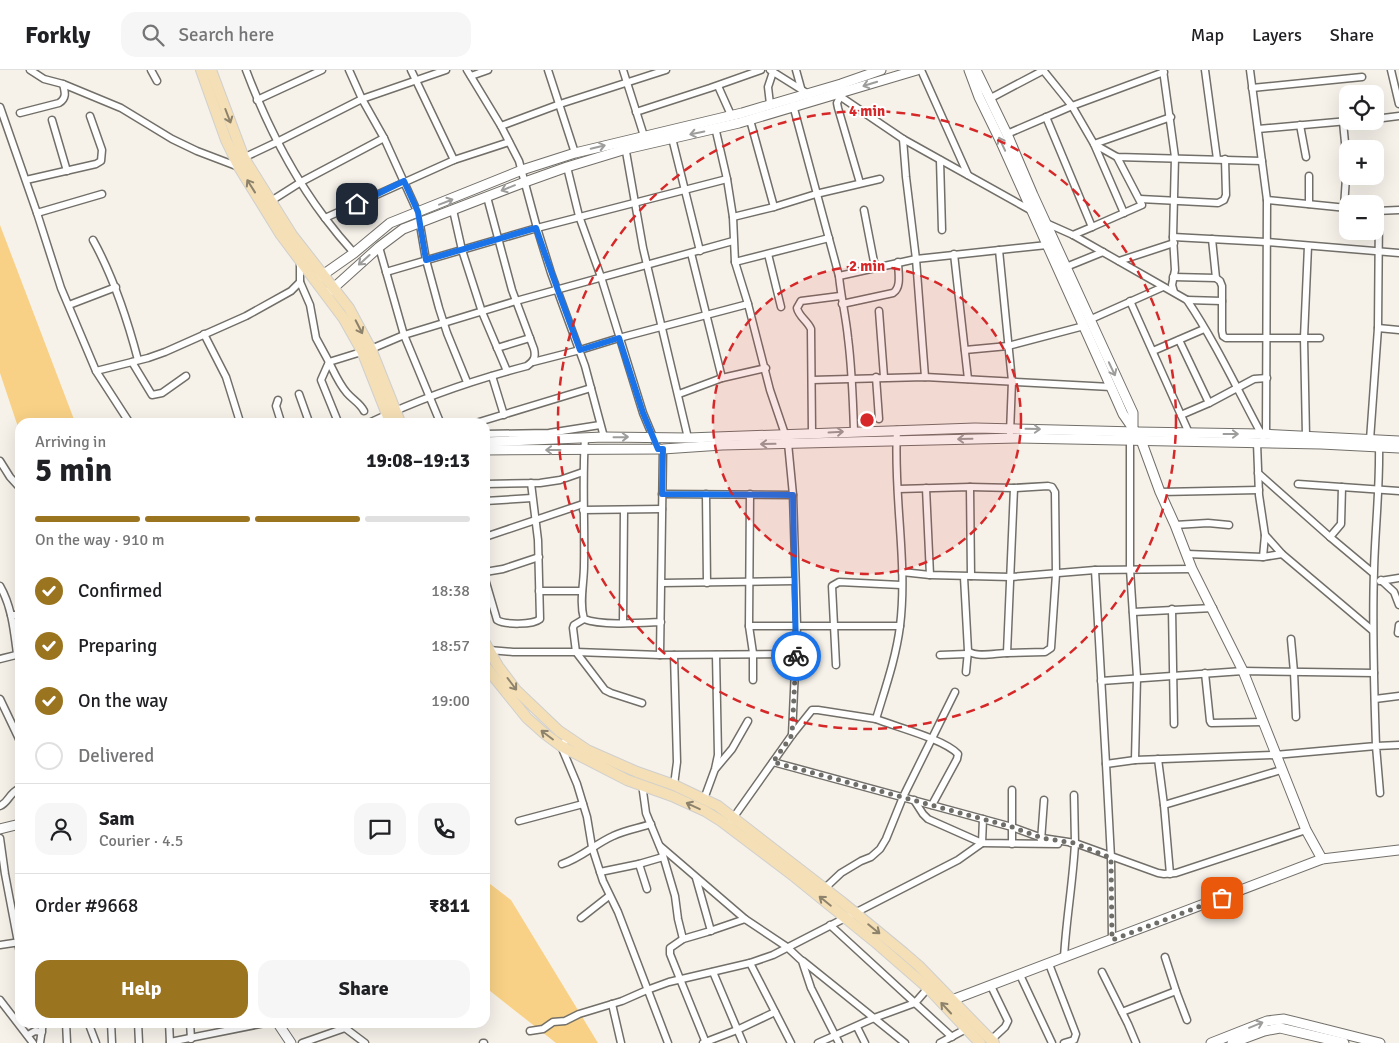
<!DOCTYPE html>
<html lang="en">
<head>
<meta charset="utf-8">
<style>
	:root { --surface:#fff; --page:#f6f6f6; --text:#202124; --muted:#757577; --line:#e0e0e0; --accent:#9a741f }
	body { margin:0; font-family:Signika,sans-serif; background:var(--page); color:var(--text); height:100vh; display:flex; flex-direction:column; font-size:19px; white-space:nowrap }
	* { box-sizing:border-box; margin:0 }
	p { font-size:16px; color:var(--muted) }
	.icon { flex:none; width:28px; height:28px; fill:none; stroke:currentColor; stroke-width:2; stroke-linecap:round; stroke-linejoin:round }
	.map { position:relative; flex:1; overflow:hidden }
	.details { position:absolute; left:15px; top:348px; width:475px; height:610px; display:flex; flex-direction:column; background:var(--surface); border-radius:15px; box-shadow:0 5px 20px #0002 }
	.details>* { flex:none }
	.controls { position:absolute; left:1339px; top:15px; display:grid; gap:10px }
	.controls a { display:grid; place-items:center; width:45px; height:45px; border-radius:10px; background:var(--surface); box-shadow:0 5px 20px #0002; font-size:25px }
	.pin { position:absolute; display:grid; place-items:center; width:42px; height:42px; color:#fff; margin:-21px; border-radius:10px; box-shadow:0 2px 8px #0006 }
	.courier { position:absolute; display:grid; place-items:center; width:50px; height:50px; margin:-25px; border:4px solid #1a73e8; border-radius:50%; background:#fff; color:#222; box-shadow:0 1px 6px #0007 }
	.summary em { font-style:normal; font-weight:700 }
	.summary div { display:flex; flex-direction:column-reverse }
	.summary { display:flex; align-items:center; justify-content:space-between; height:85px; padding:0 20px }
	h1 { font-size:32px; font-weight:700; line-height:38px }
	.bar { display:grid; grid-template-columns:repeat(4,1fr); gap:8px 5px; align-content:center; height:60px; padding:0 20px }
	.bar i { height:6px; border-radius:4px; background:var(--line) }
	.bar .selected { background:var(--accent) }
	.bar p { grid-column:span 4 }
	.line { display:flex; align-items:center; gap:12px; padding:0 20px; border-top:1px solid var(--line) }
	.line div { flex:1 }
	.round { display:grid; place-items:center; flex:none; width:52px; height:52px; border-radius:15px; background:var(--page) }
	ol { padding:0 20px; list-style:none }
	li { display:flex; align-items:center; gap:15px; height:55px }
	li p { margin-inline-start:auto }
	li .icon { padding:5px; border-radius:50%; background:var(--accent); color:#fff; stroke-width:4 }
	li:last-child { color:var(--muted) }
	li i { width:28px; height:28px; border:2px solid var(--line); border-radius:50% }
	.action { display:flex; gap:10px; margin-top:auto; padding:10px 20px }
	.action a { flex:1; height:58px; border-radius:15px; background:var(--accent); color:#fff; font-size:20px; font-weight:700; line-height:58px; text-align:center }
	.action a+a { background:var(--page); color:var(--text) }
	header { display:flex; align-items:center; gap:30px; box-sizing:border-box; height:70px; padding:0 25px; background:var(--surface); border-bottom:1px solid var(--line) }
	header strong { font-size:24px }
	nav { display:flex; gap:28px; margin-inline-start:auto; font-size:18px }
	.search { width:350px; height:45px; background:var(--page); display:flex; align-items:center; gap:12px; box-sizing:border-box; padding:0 18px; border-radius:15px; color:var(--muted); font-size:19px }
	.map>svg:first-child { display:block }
</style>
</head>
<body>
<header>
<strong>Forkly</strong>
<div class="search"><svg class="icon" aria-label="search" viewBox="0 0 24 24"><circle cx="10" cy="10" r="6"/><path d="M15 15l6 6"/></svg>Search here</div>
<nav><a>Map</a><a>Layers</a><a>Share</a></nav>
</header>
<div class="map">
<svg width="1399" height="973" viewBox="0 0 1399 973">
	<rect width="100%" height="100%" fill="#f6f2ea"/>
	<g fill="#f8d186">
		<path d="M0 155 75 352H20V363L0 303Z"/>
		<path d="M485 810 511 830 598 973H556L485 917Z"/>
	</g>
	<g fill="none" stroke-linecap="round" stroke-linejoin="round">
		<g stroke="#726f69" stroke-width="9">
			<g id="street">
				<path d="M30 0 44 9 63 14 121 38 172 69 197 81 239 97"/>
				<path d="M151 0 157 11"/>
				<path d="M246 0C266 53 291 103 325 148 334 160 344 172 354 183"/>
				<path d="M349 0 362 29 384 68 418 143 426 190 439 238 447 263 467 312"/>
				<path d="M411 0 454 90"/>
				<path d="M467 0 501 56 519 91 537 158 551 203 585 296 604 367"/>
				<path d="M548 0 575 83"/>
				<path d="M623 0 644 66"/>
				<path d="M770 0 810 25"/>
				<path d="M796 0 801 18"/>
				<path d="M921 0 968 105"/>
				<path d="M1043 0 1072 36 1094 74 1171 47"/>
				<path d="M1163 0 1175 87 1173 167 1175 200 1172 215 1174 222"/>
				<path d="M1205 0 1217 89"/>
				<path d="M1250 0 1267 130 1266 364"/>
				<path d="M1391 0 1399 34"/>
				<path d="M471 6 488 0"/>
				<path d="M718 16 731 45"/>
				<path d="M1252 18 1362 7"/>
				<path d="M841 25 837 33 838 38 860 113"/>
				<path d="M841 27 903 69 1032 141"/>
				<path d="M989 29 1044 0"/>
				<path d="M257 30 322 0"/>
				<path d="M770 34 768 17 773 2"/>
				<path d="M793 35 839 206C841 227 846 247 848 268 852 299 853 330 854 361"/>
				<path d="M0 37 37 143 61 218 96 301 129 352"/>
				<path d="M636 42 710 18 761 0"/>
				<path d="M20 43 59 33C67 28 65 22 63 14"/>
				<path d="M1046 47 1092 157 1142 135 1117 87"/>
				<path d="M1375 49 1399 46"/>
				<path d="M52 50 67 101"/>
				<path d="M750 50 774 137 816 124 880 109"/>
				<path d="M1343 52 1347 93 1344 137"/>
				<path d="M1300 55 1306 87"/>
				<path d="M501 56 560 34 666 0"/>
				<path d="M715 57 727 109 733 147 735 192 748 234 770 320 788 373 793 425 797 555 792 665"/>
				<path d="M1258 59 1348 51"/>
				<path d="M1007 64 1072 36 1164 2"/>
				<path d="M672 68 700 181"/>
				<path d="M903 69 906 107 916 189 925 307"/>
				<path d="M625 76 643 178 688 368"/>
				<path d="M241 89 277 72 362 29 446 0"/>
				<path d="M940 90 942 160"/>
				<path d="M567 97 579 146 601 207 643 343 658 379"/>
				<path d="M1309 106V134"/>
				<path d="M26 110 96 94 101 91 102 80 90 46"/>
				<path d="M1140 129 1218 133 1224 130 1226 125 1225 89"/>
				<path d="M1267 130 1347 138"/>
				<path d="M271 131 301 112 384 68"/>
				<path d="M453 140 462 180 482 242 507 301"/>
				<path d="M864 140 875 197"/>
				<path d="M1376 141 1399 140"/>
				<path d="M37 143 102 124"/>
				<path d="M1124 143 1094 74 1117 87 1262 91"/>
				<path d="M733 147 774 137"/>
				<path d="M325 148 454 90 509 72"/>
				<path d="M1046 153 1073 165 1187 230C1216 273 1238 321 1263 367"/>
				<path d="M1073 165 1092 157"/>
				<path d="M1173 167 1266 172 1399 183"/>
				<path d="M1212 169 1216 208"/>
				<path d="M93 170C114 208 127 248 138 290"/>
				<path d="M379 177 404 265 440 352"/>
				<path d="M999 180 1012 311 1010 363"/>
				<path d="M691 183 722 308"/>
				<path d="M768 184 781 237"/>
				<path d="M954 184 968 309"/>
				<path d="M1119 191 1174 173"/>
				<path d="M735 192 829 168"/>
				<path d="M1066 197 1103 182"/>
				<path d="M386 202 537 158 727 109"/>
				<path d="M839 206 916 189 1047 175"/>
				<path d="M1173 207 1216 208 1220 211 1222 216V261L1223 266 1226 268H1320"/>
				<path d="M300 212 310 235 316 268 329 292 371 279 404 265 516 231 733 171"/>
				<path d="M1187 230 1222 231"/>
				<path d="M1130 231 1189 363"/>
				<path d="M842 234 893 223C902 217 898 202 898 192"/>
				<path d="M69 235 116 217"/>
				<path d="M879 241 884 307"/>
				<path d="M1089 250 1163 217"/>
				<path d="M1378 258 1399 260"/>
				<path d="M204 264 226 307 240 352"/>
				<path d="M1179 270 1209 333"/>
				<path d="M497 278 530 268"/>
				<path d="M965 280 1008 276 1084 256"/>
				<path d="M1153 281 1204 259"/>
				<path d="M132 292 152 325 162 323 186 306"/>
				<path d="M329 292 321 310 338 352"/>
				<path d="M329 292C334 302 339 314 347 323 353 330 360 333 364 341"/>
				<path d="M533 292 580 280 619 268 748 234"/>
				<path d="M96 301 148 288 165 282 246 246 291 221 300 212V195L302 191"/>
				<path d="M492 306 504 345"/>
				<path d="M876 307 879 349"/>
				<path d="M812 310 925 307 1111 317"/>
				<path d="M299 324 309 352"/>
				<path d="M679 324 722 308 766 298"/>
				<path d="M278 330 276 336 281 352"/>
				<path d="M1181 345 1209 333 1254 309 1267 308"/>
				<path d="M371 352C421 328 473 310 527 296 534 291 536 287 534 279L512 220 487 127"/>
				<path d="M479 352 591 318"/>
				<path d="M812 363 811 259C807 250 799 247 797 238L801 231 840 226"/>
				<path d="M485 364 549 363 600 355"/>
				<path d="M1306 366 1304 268 1308 176"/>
				<path d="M585 368C582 411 585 453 584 496 584 513 579 532 584 549 602 556 641 553 661 552"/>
				<path d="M1130 369V499L1137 607 1135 690"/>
				<path d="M1370 370 1378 258 1379 141"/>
				<path d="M1257 373 1259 425 1265 465 1282 484 1372 560"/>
				<path d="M0 391 10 407 20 418"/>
				<path d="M1258 403 1330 467 1373 503"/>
				<path d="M485 414 540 413 560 410 583 402"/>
				<path d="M1298 414 1399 421"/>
				<path d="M970 417 1014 418 1048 416 1052 417 1055 422 1056 504 1051 578 1045 582 1007 583"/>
				<path d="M926 418 930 505"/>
				<path d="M898 419 970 417 971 506"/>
				<path d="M1160 422 1259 420"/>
				<path d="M662 424 793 425"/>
				<path d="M706 424 707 513"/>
				<path d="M750 424 749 556 753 583V610"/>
				<path d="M485 431 532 428"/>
				<path d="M583 440 662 439"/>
				<path d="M1175 455 1208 453 1229 455"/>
				<path d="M1265 465 1263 487 1282 484"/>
				<path d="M485 467 583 434"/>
				<path d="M1330 467 1341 454 1342 417"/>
				<path d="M1187 484 1263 487"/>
				<path d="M1095 500 1106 694"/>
				<path d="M485 502 503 499 539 487"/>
				<path d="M902 502 930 505 1011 507 1095 500 1192 499"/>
				<path d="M964 507 968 581C977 588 996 583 1007 583L1014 418"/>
				<path d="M485 509 497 550C505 555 533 555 540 549L538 470 531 413"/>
				<path d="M1381 510 1394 522 1399 535"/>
				<path d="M1380 511 1399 508"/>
				<path d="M662 513 795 511"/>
				<path d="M0 516C12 537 14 561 17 584"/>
				<path d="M539 521H582"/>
				<path d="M1172 539 1174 654"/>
				<path d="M1133 542 1213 538"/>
				<path d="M11 545H20"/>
				<path d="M584 549 574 555 573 558 576 582 605 620 611 623 642 633"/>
				<path d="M623 553 624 440"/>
				<path d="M749 556H900"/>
				<path d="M1398 563 1399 555"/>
				<path d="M1291 569 1294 602 1296 647"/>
				<path d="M489 580 513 582H576L660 585 797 584"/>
				<path d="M660 585 663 379"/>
				<path d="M674 585 677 692 674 715"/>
				<path d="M940 585 967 584"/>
				<path d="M0 589 20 584"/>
				<path d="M836 595 832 516 839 512 901 515"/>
				<path d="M966 602 968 581"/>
				<path d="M1205 603 1210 651 1211 653 1263 652"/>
				<path d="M1101 611 1243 601 1374 603"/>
				<path d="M0 629 20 671"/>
				<path d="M1375 629 1399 626"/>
				<path d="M876 649C896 657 944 669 958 684L957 689 932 735"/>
				<path d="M568 668 561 676 577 714 587 747 592 777 603 811 618 842 668 973"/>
				<path d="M1158 689 1164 735 1170 804"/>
				<path d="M773 692 1012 757 1042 768 1075 773 1158 803 1164 804 1176 803 1306 760"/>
				<path d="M716 698 732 679 748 651"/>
				<path d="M642 714 646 743 662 782 675 826 678 849 683 869"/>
				<path d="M1012 720V774"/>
				<path d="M1380 723 1376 676 1399 675"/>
				<path d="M1074 725 1075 773"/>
				<path d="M704 729 715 699 718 685 716 585"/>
				<path d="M914 730 923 744 928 749 982 773 1058 774"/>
				<path d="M1164 735 1281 700"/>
				<path d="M0 736C9 732 8 724 20 718"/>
				<path d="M519 751 583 734"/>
				<path d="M731 751 792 665 812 640H818L876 649C885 619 896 588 900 556 908 491 893 425 897 360"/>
				<path d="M0 768 5 804 20 883"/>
				<path d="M1041 771 1044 730"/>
				<path d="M660 776 745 849"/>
				<path d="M562 794C581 788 595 774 613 766 625 760 639 758 651 754"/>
				<path d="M600 802 639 794"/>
				<path d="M696 808 711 861"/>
				<path d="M647 819 639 794 663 787"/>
				<path d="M824 819 841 803 861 791 871 787 880 779 886 769 903 727 955 622"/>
				<path d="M581 848 609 826"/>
				<path d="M830 855 952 967"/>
				<path d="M1112 870 1111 788 1106 694 1135 690 1275 685 1376 676C1374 618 1372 559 1374 501 1375 459 1380 417 1379 375"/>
				<path d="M0 875 20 872"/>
				<path d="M1165 887 1176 921 1187 950"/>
				<path d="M1064 888C1066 850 1073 812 1075 773H1071"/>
				<path d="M803 891 905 973"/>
				<path d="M750 893 791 973"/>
				<path d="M1049 894 1076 964 1074 970 1064 973"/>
				<path d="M713 902 743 973"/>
				<path d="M1102 902 1128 954 1136 973"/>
				<path d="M1020 905 1052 973"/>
				<path d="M991 916 1008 951 1005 957 991 970"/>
				<path d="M0 930 33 973"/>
				<path d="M612 934 621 973"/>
				<path d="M1122 942 1176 921"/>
				<path d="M66 952 67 973"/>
				<path d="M88 952 96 973"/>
				<path d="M111 952 112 973"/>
				<path d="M138 952 139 973"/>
				<path d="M169 952 170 973"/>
				<path d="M190 952 191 969"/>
				<path d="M337 952 365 973"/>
				<path d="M857 957 865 973"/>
				<path d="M530 961 543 959 553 952 565 951 579 944 622 931 647 920 669 912 750 893 773 885 958 790 982 773 983 749"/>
				<path d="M28 965 35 961 42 962"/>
				<path d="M170 972 270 952"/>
				<path d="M40 973 43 952"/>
				<path d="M302 973 345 958"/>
				<path d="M483 973H484"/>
				<path d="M703 973 737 960 775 942"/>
				<path d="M706 973 680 909 670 884V878L683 869 707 862 745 849 787 877 802 891 811 918 839 973"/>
				<path d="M818 973 874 948 915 933 928 918"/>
				<path d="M940 973 966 959"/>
			</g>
		</g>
		<g stroke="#726f69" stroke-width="11">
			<g id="secondary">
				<path d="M969 0 979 27 1000 70 1111 317 1123 344 1141 370 1160 422 1175 455 1192 499 1243 601 1306 760 1322 789"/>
				<path d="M976 0 1007 64 1033 125 1133 343V356"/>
				<path d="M317 209 354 183 390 153 522 100 575 83 742 43 841 14 881 0"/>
				<path d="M328 223 379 177 403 159 525 112 567 97 626 79 739 53 917 0"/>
				<path d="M485 372 604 367 688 368 975 358 1137 362 1261 364 1399 371"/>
				<path d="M485 380 663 379 722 375 1018 368 1321 374 1399 378"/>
				<path d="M0 759 20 754"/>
				<path d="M952 930 1322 789 1399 780"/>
				<path d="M277 952 291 973"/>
				<path d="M1211 973 1267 951 1284 949 1380 973"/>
				<path d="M1232 973 1264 961 1280 958 1344 973"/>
			</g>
		</g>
		<g stroke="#cfcfce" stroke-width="12">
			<g id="primary">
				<path d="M201 0 226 70 239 97 281 165 344 249 362 281 390 352"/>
				<path d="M211 0 244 88 292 165 349 238 371 279 400 352"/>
				<path d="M485 573 498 596 516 620 559 661 587 680 637 702 674 715 718 736 842 832 904 883 919 896 994 973"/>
				<path d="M485 596 527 648 545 664 561 676 627 710 672 726 705 741 721 751 795 807 874 871 928 918 980 973"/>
			</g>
		</g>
		<use href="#street" stroke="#fff" stroke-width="6"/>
		<use href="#secondary" stroke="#fff" stroke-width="9"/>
		<use href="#primary" stroke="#f4dfb6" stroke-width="10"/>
	</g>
	<defs><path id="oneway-shaft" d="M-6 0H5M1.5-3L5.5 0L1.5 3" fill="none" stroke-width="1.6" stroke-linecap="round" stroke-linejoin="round" transform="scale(1.25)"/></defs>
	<g stroke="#9d9d9c">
		<use href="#oneway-shaft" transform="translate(870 14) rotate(163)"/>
		<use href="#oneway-shaft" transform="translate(697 63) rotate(168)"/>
		<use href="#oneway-shaft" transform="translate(1002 74) rotate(-115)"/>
		<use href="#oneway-shaft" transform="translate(598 77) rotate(-13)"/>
		<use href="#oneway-shaft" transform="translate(508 118) rotate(158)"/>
		<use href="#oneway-shaft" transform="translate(446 132) rotate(-21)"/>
		<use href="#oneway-shaft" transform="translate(364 190) rotate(138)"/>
		<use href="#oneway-shaft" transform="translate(1112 299) rotate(65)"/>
		<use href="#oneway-shaft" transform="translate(1033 359) rotate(1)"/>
		<use href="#oneway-shaft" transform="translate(836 362) rotate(-3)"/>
		<use href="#oneway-shaft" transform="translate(1231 364)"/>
		<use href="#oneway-shaft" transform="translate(621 367) rotate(-1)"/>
		<use href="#oneway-shaft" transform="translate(965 369) rotate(179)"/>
		<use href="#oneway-shaft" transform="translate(768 374) rotate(179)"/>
		<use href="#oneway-shaft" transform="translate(553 380) rotate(-180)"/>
		<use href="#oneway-shaft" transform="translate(1256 955) rotate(-22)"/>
	</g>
	<g stroke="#8d826c">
		<use href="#oneway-shaft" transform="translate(228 46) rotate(69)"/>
		<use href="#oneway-shaft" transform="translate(251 116) rotate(-122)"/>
		<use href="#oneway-shaft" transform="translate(359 257) rotate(63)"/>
		<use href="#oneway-shaft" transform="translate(512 614) rotate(53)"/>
		<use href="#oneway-shaft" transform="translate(547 665) rotate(-143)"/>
		<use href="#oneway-shaft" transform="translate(693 736) rotate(-155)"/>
		<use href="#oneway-shaft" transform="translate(825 831) rotate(-141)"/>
		<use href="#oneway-shaft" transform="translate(874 859) rotate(39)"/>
		<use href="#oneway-shaft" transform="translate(946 938) rotate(-133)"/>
	</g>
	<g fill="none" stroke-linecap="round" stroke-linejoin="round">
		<path stroke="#6f6d68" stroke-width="5" stroke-dasharray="0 9" d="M796 586 792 665 773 692 1012 757 1042 768 1074 773 1111 788 1112 870 1222 828"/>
		<path stroke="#1a73e8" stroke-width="6" d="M357 134 404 111 418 142 426 190 536 158C550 199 565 240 580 280L619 268 643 343 658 379H663L662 424 793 425 796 586"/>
	</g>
	<circle cx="867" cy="350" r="154" fill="#d62828" fill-opacity=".12"/>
	<g fill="none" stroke="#d62828" stroke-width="2.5" stroke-dasharray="9 6">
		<circle cx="867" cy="350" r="154"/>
		<circle cx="867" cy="350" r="309"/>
	</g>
	<circle cx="867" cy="350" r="8" fill="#d62828" stroke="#fff" stroke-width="2.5"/>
	<g font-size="15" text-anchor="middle" font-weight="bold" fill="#d62828" stroke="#fff" stroke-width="4" stroke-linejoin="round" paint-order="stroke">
		<text x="867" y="46">4 min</text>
		<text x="867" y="201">2 min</text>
	</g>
</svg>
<div class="controls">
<a><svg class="icon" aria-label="locate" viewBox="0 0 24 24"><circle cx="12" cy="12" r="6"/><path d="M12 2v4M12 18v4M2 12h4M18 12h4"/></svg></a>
<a>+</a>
<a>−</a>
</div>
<div class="pin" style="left:1222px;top:828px;background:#ea580c"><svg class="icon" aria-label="bag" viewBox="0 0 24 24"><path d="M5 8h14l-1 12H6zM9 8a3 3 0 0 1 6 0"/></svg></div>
<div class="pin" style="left:357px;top:134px;background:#1f2937"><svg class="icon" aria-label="home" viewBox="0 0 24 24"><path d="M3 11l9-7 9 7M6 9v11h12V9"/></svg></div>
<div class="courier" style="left:796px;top:586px"><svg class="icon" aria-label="bike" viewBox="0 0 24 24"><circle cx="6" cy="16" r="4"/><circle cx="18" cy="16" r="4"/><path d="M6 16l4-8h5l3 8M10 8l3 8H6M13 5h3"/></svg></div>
<section class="details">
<div class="summary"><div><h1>5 min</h1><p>Arriving in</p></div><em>19:08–19:13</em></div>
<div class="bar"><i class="selected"></i><i class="selected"></i><i class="selected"></i><i></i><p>On the way · 910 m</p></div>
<ol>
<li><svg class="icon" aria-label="check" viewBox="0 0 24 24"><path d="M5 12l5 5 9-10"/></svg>Confirmed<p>18:38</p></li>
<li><svg class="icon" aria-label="check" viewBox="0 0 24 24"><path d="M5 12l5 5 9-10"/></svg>Preparing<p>18:57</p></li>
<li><svg class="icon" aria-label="check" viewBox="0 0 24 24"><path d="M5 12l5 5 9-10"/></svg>On the way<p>19:00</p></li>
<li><i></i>Delivered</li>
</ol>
<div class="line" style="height:90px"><a class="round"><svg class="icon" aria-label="person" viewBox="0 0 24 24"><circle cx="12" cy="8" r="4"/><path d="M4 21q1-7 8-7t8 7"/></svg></a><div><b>Sam</b><p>Courier · 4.5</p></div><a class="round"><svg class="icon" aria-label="chat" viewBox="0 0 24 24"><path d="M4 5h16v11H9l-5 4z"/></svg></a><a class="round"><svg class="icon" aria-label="phone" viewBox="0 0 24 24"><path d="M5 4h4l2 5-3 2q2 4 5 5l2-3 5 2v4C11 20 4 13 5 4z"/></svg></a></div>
<div class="line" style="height:65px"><div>Order #9668</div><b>₹811</b></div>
<div class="action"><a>Help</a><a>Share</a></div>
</section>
</div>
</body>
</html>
